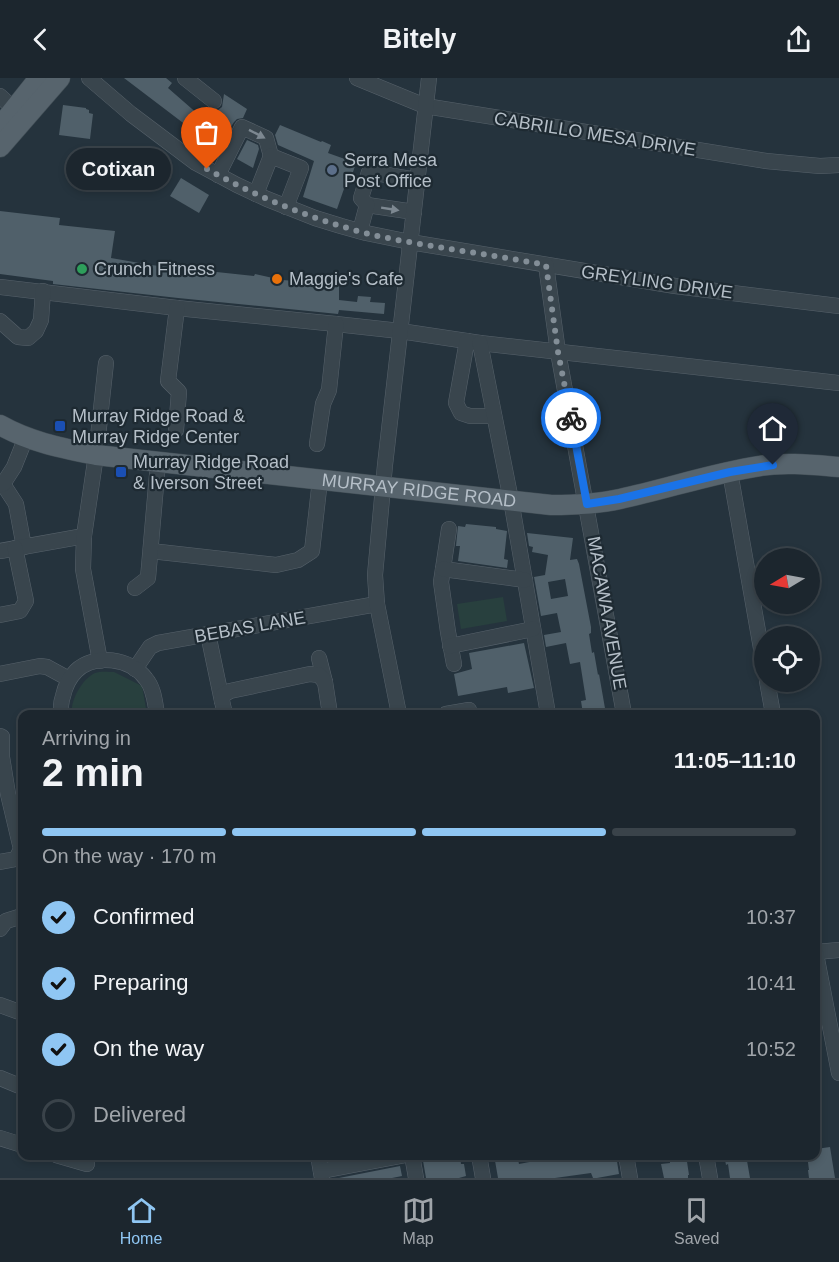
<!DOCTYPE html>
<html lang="en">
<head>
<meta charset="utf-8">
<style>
	:root { --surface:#1c262e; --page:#252e36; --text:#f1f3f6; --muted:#a0a5aa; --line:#3a434a; --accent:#8fc6f3 }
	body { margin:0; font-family:Helvetica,sans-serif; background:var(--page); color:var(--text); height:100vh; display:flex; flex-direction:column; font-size:22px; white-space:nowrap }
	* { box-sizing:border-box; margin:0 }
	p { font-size:20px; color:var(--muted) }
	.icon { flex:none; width:33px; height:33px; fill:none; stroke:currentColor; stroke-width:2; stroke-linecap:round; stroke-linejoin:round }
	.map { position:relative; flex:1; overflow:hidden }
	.drawer { position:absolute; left:18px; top:632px; width:802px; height:450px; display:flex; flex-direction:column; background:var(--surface); border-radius:12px; box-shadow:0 3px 9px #0003,0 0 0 2px var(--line) }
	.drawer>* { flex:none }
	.needle { width:39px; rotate:260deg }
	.controls { position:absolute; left:754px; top:470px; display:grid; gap:12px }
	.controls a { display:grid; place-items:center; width:66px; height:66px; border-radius:50%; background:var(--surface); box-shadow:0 3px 9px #0003,0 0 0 2px var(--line); font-size:30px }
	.pin { position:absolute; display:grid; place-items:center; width:51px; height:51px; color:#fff; margin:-62px -26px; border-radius:50% 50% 50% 0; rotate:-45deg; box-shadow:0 0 6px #0007 }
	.pin .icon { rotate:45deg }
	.courier { position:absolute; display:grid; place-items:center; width:60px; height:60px; margin:-30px; border:4px solid #1a73e8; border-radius:50%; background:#fff; color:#222; box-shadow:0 2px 8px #0007 }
	.bubble { position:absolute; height:42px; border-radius:21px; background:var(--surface); box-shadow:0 3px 9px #0003,0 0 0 2px var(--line); font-size:20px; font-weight:700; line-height:42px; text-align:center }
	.summary em { font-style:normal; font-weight:700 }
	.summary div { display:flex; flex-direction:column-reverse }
	.summary { display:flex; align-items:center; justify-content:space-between; height:102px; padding:0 24px }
	h1 { font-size:39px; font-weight:700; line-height:45px }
	.bar { display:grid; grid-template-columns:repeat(4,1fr); gap:9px 6px; align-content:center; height:72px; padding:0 24px }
	.bar i { height:8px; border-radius:4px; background:var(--line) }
	.bar .on { background:var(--accent) }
	.bar p { grid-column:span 4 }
	ol { padding:0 24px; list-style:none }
	li { display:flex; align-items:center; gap:18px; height:66px }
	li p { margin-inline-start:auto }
	li .icon { padding:6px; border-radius:50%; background:var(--accent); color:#111; stroke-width:4 }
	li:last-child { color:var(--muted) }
	li i { width:33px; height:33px; border:3px solid var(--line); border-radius:50% }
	header { display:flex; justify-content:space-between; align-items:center; height:78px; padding:0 24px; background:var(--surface); font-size:27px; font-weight:700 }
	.tab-bar { display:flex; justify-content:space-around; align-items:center; height:84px; border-top:2px solid var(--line); background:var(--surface); font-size:16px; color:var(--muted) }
	.tab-bar a { display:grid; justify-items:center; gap:3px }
	.tab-bar .on { color:var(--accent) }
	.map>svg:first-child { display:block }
</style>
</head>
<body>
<header><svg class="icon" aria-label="back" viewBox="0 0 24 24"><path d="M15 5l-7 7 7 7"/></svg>Bitely<svg class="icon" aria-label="share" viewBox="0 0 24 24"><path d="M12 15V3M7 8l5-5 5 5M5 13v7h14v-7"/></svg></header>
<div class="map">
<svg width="839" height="1100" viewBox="0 0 839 1100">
	<rect width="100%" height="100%" fill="#25333d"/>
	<g fill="#28403e">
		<path d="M503 519 507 543 461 551 457 526Z"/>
		<path d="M114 594 142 608 147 636H72C70 623 82 601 95 595 100 593 109 594 114 594Z"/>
	</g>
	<g fill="#50606a" fill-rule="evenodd">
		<path d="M124 0H166L172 5 168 10 207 44 214 33 218 32 222 29 224 16 247 31 243 40 237 41 234 44 229 52 226 51 214 70 197 60 199 57Z"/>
		<path d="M63 27 86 30V31L89 32V35L93 36 90 61 59 57Z"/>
		<path d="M280 47 321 64 322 63 331 67 328 75 356 85 349 106 346 105 337 131 303 119 314 83 278 67 275 57Z"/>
		<path d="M247 62 258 67 259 71 253 90 237 81Z"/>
		<path d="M181 100 209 117 199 135 170 118Z"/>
		<path d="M0 133 60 140 59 147 115 153 111 180 151 187 254 198 255 196 282 202 339 206V222L357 224 358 218 371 219 370 224 385 225 384 236 339 232 338 236 178 220 53 206V203L0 196Z"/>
		<path d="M466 446 496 449V451L507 453 504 481 508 482 507 490 458 483 460 468H456L458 448 465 449Z"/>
		<path d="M527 455 573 460 570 482 577 481 579 486 591 549V555L589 556 592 575 594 574 598 597 599 596 606 636H583L581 623 586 622 580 584 570 586 566 565 546 569 544 557 561 554 557 535 541 538 534 499 545 497 548 477 532 474 533 469 529 468ZM565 501 568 518 551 521 548 504Z"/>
		<path d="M524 565 534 610 508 615 507 609 458 618 454 596 472 591 469 575Z"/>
		<path d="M830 1069 835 1100H809L808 1092H809L807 1077H816V1071Z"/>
		<path d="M422 1077H460L461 1086H464L466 1098 459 1100H426Z"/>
		<path d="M494 1077H517L519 1086 555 1079 554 1077H585L586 1079 599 1077H616L619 1096 597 1100H593L591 1095 555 1100H498Z"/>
		<path d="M669 1077H686L689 1097H688V1100H664L661 1086 670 1085Z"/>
		<path d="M724 1077H746L750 1100H730L728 1086 726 1087Z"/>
		<path d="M400 1088 402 1098 392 1100H339Z"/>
	</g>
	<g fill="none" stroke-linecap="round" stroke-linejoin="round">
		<g stroke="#57626b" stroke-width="16">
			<g id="minor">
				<path d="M89 0 131 36 196 85 237 107 267 121 315 140 341 148 366 155 410 164 675 208 839 228"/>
				<path d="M185 0 214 23"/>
				<path d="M357 0 425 28 766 83 820 88 839 87"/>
				<path d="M0 18 14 31"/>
				<path d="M218 97 242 49 266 60 271 78"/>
				<path d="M256 116 271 78 301 90 286 129"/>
				<path d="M367 127 414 134"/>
				<path d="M360 153 367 127 361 120 369 94 417 102"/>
				<path d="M546 187 558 274 624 636"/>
				<path d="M0 209 177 230 336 246 400 253 480 265 839 305"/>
				<path d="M0 243 18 259 28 260 36 253 41 242 43 213"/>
				<path d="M467 263 456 325 461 335 470 338H494"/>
				<path d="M480 265 511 422 548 636"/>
				<path d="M176 352 179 314 168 303 177 230"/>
				<path d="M317 366 323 326 329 312 336 246"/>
				<path d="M730 394 765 593"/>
				<path d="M3 406 16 426 24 469"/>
				<path d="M0 407 3 406 14 389 26 359"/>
				<path d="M449 451 441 504 448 554 454 586"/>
				<path d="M0 473 84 458"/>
				<path d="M151 473 276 487 298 482 312 473 320 402"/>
				<path d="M443 491 525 502"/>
				<path d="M135 510 148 500 158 385"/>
				<path d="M0 537 20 533 26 523 15 470"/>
				<path d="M208 556 222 623"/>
				<path d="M450 568 533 551"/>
				<path d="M319 580 325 604"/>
				<path d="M100 583 83 491 84 458 96 377 106 285"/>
				<path d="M135 591 150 569 158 565 377 526"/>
				<path d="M0 596 40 588 47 589 69 601"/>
				<path d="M767 603 773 636"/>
				<path d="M62 636C60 629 61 624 63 618 65 609 69 600 76 593 94 575 131 580 146 601 154 610 155 625 157 636"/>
				<path d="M225 636 222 623 223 617 230 613 310 596 319 597 325 604 330 636"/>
				<path d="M399 636 377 526 375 497 385 387 429 0"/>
				<path d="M446 636 469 632"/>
				<path d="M0 658 2 659V679L8 716 21 771 16 781 0 784"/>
				<path d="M0 851 6 843 22 838"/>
				<path d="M816 874 839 872"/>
				<path d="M816 876 839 995"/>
				<path d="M0 927 22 935"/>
				<path d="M0 1000 22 1009"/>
				<path d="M0 1060 22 1067"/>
				<path d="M56 1077 87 1086"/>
				<path d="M318 1077 322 1100"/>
				<path d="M412 1077 416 1100"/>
				<path d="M479 1077 483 1100"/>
				<path d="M626 1077 630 1100"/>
				<path d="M706 1077 710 1100"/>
				<path d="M321 1093 406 1077"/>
			</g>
		</g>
		<g stroke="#424e56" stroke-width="21">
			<g id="major">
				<path d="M3 45 39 0"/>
				<path d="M0 69 60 0"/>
				<path id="s1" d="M0 347C30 364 62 370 96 377L551 427C574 427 598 426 620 421 667 411 713 395 760 388 786 384 813 387 839 389"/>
			</g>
		</g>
		<use href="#minor" stroke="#39454d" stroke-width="15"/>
		<use href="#major" stroke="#57646d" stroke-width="20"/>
	</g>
	<defs><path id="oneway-solid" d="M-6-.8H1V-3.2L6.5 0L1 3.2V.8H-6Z" transform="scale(1.5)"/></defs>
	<g fill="#7d8891">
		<use href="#oneway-solid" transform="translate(257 56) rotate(27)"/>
		<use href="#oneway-solid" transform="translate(390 131) rotate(9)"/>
	</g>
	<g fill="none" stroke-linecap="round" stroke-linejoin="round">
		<path stroke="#838e97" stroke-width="6" stroke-dasharray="0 10.8" d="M207 91C257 119 309 140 365 155 393 162 422 166 450 171 482 176 514 181 546 187L558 274 571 340"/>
		<path stroke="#1a73e8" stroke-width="8" d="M571 340 587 426 619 421 730 394 773 387"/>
	</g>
	<circle fill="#5c6f8a" stroke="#1e2a32" stroke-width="2" cx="332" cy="92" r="6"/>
	<circle fill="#2e9e5b" stroke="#1e2a32" stroke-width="2" cx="82" cy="191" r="6"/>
	<circle fill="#e8710a" stroke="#1e2a32" stroke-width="2" cx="277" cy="201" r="6"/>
	<g fill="#1a4fb4" stroke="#1e2a32" stroke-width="2">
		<rect x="54" y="342" width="12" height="12" rx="3"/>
		<rect x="115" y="388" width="12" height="12" rx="3"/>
	</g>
	<g text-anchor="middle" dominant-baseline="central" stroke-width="4.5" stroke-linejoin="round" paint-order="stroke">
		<g font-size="18" fill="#b5bfc8" stroke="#1e2a32">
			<text transform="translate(595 56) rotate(9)">CABRILLO MESA DRIVE</text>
			<text transform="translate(657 204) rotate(8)">GREYLING DRIVE</text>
			<text stroke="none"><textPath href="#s1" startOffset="426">MURRAY RIDGE ROAD</textPath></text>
			<text transform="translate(607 535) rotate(80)">MACAWA AVENUE</text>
			<text transform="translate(250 549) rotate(-10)">BEBAS LANE</text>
		</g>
		<g font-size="18" fill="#b5bfc8" stroke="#1e2a32" text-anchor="start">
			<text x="344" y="82">Serra Mesa<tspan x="344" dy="21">Post Office</tspan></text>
			<text x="94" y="191">Crunch Fitness</text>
			<text x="289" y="201">Maggie's Cafe</text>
			<text x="72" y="338">Murray Ridge Road &amp;<tspan x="72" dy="21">Murray Ridge Center</tspan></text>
			<text x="133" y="384">Murray Ridge Road<tspan x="133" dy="21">&amp; Iverson Street</tspan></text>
		</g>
	</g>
</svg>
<div class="controls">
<a><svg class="needle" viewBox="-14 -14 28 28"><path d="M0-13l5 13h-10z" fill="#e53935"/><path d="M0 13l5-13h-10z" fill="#a0a5aa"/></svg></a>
<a><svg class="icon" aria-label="locate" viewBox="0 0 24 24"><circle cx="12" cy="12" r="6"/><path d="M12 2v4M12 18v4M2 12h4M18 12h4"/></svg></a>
</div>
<div class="pin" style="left:207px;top:91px;background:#ea580c"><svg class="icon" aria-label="bag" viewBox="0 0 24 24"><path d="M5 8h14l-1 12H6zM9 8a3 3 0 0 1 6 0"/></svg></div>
<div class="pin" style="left:773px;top:387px;background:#1f2937"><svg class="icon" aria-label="home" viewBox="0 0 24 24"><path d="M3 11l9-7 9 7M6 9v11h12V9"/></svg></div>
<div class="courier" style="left:571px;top:340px"><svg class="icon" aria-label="bike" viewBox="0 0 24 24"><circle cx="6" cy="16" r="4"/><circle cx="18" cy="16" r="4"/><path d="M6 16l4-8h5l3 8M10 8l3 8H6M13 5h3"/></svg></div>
<div class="bubble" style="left:66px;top:70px;width:105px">Cotixan</div>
<section class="drawer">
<div class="summary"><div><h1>2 min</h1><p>Arriving in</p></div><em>11:05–11:10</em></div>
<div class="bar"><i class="on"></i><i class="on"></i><i class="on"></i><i></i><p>On the way · 170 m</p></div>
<ol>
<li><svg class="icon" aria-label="check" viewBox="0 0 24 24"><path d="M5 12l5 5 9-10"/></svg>Confirmed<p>10:37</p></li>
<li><svg class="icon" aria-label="check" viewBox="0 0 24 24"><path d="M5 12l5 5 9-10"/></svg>Preparing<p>10:41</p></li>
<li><svg class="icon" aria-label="check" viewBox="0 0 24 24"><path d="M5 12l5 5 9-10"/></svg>On the way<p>10:52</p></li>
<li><i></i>Delivered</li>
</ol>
</section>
</div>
<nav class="tab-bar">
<a class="on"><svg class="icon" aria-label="home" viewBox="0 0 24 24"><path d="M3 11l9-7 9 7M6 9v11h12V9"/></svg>Home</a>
<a><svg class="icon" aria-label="map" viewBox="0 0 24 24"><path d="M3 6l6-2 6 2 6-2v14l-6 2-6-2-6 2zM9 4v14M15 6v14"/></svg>Map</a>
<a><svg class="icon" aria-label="saved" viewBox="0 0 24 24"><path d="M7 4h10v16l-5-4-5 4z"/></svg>Saved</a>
</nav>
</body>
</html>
